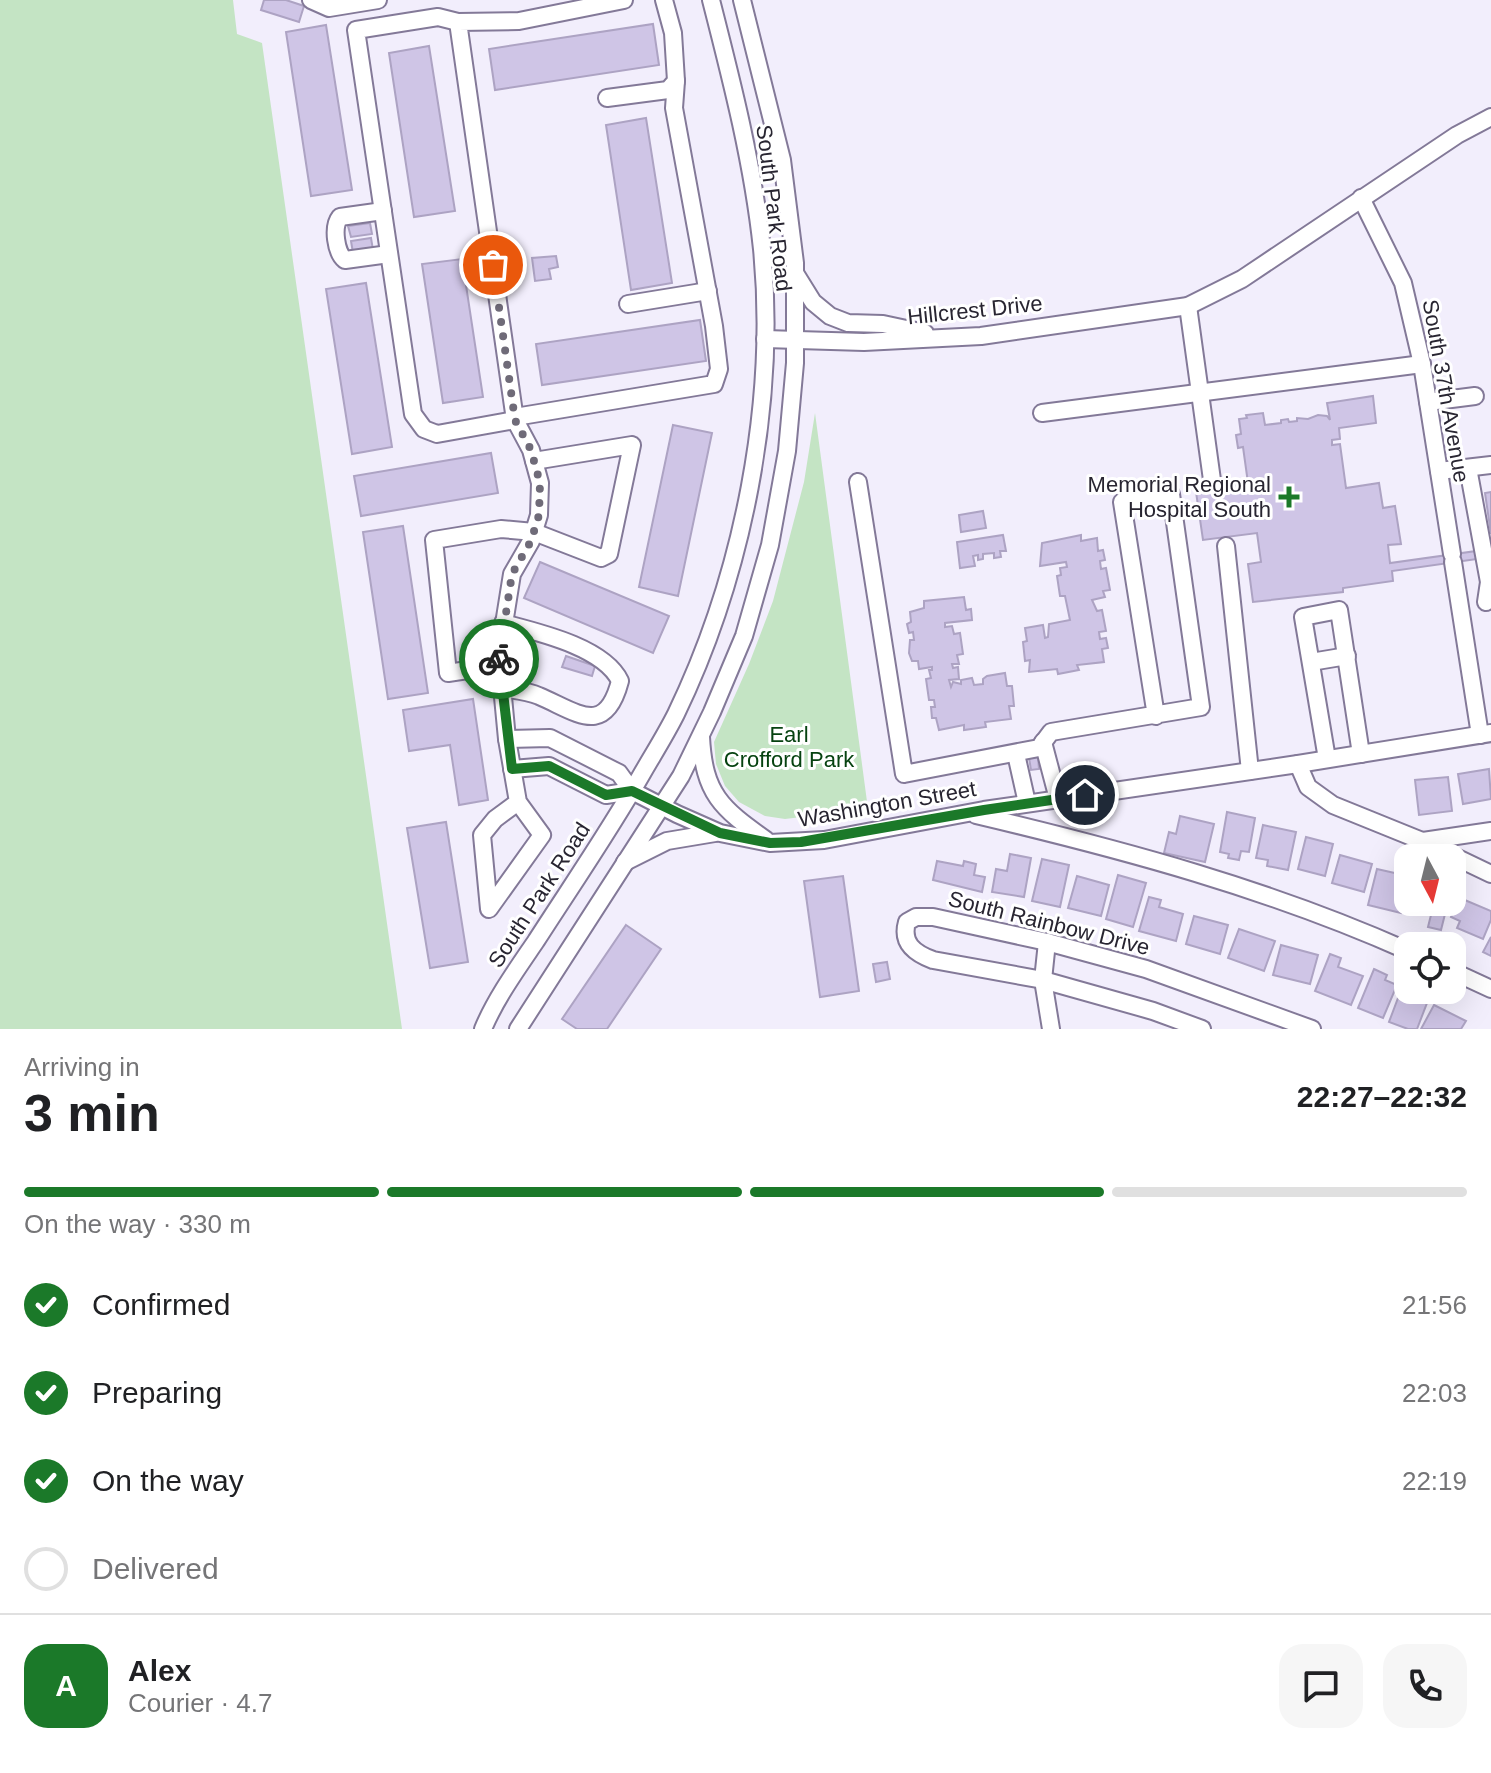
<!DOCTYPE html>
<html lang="en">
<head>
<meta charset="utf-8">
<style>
	:root { --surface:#fff; --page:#f6f6f6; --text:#202124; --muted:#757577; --line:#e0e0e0; --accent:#1b7929 }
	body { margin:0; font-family:Arial,sans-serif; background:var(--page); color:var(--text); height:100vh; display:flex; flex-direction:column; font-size:30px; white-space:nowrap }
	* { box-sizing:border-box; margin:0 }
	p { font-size:26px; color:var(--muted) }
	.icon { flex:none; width:44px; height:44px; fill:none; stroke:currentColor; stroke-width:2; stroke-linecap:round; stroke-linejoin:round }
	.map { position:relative; height:1029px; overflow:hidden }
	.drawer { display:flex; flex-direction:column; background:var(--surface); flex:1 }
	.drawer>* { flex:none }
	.needle { width:52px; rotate:173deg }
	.tools { position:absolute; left:1394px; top:844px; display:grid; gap:16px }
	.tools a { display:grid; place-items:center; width:72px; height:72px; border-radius:16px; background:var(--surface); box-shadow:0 8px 32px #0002; font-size:40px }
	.pin { position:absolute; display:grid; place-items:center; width:68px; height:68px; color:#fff; margin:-34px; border:4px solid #fff; border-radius:50%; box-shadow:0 2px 8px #0007 }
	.courier { position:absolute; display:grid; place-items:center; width:80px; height:80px; margin:-40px; border:6px solid #1b7929; border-radius:50%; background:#fff; color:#222; box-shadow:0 2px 10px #0007 }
	.summary em { font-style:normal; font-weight:800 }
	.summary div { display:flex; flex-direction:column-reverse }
	.summary { display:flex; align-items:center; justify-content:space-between; height:136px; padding:0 24px }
	h1 { font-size:52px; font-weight:800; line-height:60px }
	.bar { display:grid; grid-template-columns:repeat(4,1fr); gap:12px 8px; align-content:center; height:96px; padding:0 24px }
	.bar i { height:10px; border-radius:6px; background:var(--line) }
	.bar .on { background:var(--accent) }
	.bar p { grid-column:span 4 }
	.line { display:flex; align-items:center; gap:20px; padding:0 24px; border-top:2px solid var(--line) }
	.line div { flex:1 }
	.round { display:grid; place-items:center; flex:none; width:84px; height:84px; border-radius:24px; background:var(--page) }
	ol { padding:0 24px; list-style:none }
	li { display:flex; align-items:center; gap:24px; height:88px }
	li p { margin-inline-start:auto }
	li .icon { padding:8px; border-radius:50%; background:var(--accent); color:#fff; stroke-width:4 }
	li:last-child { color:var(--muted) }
	li i { width:44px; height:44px; border:4px solid var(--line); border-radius:50% }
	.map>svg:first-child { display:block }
</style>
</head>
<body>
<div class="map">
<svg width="1491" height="1029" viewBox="0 0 1491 1029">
	<rect width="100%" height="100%" fill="#f2eefc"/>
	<g fill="#c4e4c4">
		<path d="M0 0H233L237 34 262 43 402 1029H0Z"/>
		<path d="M815 413 868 809 785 819 765 816 739 802 725 786 716 764 714 742 749 664 773 601 804 482Z"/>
	</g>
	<g fill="#cfc5e6" stroke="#ada3c3" stroke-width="2">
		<path d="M264 0H286L304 6 299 22 261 10Z"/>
		<path d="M653 24 659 65 495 90 489 49Z"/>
		<path d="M326 25 352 190 311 196 286 32Z"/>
		<path d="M429 46 455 211 414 217 389 53Z"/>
		<path d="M646 118 672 283 631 290 606 125Z"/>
		<path d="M370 223 372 234 351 237 348 226Z"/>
		<path d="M371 238 373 250 353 253 351 241Z"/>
		<path d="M556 256 558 267 549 269 551 279 535 281 532 258Z"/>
		<path d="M462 259 483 397 443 403 422 264Z"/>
		<path d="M366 283 392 447 352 454 326 289Z"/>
		<path d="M700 320 706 361 542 385 536 344Z"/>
		<path d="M1373 396 1376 423 1339 428 1340 439 1332 440V445L1340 444 1346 488 1379 483 1383 508 1395 506 1401 544 1388 545 1390 563 1490 549 1491 542V557L1392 571 1393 581 1343 588V592L1253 602 1248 564 1261 562 1257 533 1203 540 1195 485 1206 483V489L1248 483 1243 447 1238 448 1236 435 1241 434 1239 419 1247 418 1246 415 1263 413 1265 425 1281 423V420L1288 419 1289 422 1297 421V418L1308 419 1318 415 1327 416 1330 420 1327 403Z"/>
		<path d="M673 425 712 433 678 596 639 587Z"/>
		<path d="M491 453 498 493 361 516 354 476Z"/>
		<path d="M1491 492V534L1485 493Z"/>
		<path d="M983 511 986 528 961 532 959 515Z"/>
		<path d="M403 526 428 693 388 699 363 532Z"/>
		<path d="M1003 535 1006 551H1000L1001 557 994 558V553L983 554V559L978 560V555L973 556 975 566 960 568 957 542Z"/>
		<path d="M1081 535V541L1097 538 1098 551 1103 550 1105 560 1100 561 1101 569 1106 568 1110 590 1103 591 1105 597 1092 600 1097 611 1102 610 1106 631 1099 632 1100 639 1106 638 1108 648 1102 649 1104 662 1077 665 1079 670 1058 674 1057 669 1029 672 1030 660 1025 661 1023 642 1027 641 1025 628 1043 625 1045 638 1048 637 1049 624 1070 620 1065 596H1060L1057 576 1061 575 1060 568 1067 567 1066 562 1040 566 1042 543Z"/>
		<path d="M540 562 669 616 653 653 524 598Z"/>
		<path d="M964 597 966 610 971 609 972 620 945 623V627L952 626 954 634 960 633 963 654 957 655 959 664H952L953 668 958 667 959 679 949 680 951 687 953 682 961 684V680L972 678 974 685 983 684V679L987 676 1005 673 1007 686H1012L1014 706H1009L1011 719 985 722 986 727 964 730V725L939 730 936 718H932L931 707H935L934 700H929L926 679 931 678 929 670H932V667L919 669 918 661H912L909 653 910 640H914L913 632 909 633 907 624 911 622 910 612 924 608V601Z"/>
		<path d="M566 656 595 666 592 676 562 667Z"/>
		<path d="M473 699 488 800 459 805 450 745 409 751 403 710Z"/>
		<path d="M1038 757 1039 769 1031 770 1029 758Z"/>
		<path d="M1489 769 1491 799 1463 804 1458 774Z"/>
		<path d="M1448 777 1452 811 1419 815 1415 780Z"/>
		<path d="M1227 812 1255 818 1249 852 1241 851 1239 860 1228 858 1229 854 1220 852Z"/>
		<path d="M1180 816 1214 824 1205 862 1164 853 1169 832 1176 834Z"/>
		<path d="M446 822 468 962 430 968 407 828Z"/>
		<path d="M1263 825 1296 832 1288 870 1267 866 1268 860 1256 858Z"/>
		<path d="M1306 837 1333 844 1325 876 1298 869Z"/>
		<path d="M1010 854 1031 858 1024 897 992 892 996 869 1007 871Z"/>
		<path d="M1340 855 1372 864 1364 892 1332 883Z"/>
		<path d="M1042 859 1069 865 1060 907 1032 901Z"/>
		<path d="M937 861 963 866 964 861 976 864 974 875 985 877 982 892 933 880Z"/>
		<path d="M1377 869 1408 876 1401 913 1368 905Z"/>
		<path d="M1118 875 1146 883 1133 927 1106 919Z"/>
		<path d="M843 876 859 991 820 997 804 881Z"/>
		<path d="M1077 876 1109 885 1101 916 1068 908Z"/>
		<path d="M1149 897 1161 900 1159 907 1183 914 1176 941 1139 931Z"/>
		<path d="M1460 898 1491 911V920L1483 939 1457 928 1460 921 1451 917Z"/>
		<path d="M1412 902H1448L1441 930 1428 927 1431 915 1411 909Z"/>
		<path d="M1194 916 1228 925 1220 954 1186 944Z"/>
		<path d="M626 925 661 949 607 1029H577L562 1019Z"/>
		<path d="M1239 929 1275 941 1264 971 1228 958Z"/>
		<path d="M1491 937V956L1483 952Z"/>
		<path d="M1281 945 1318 955 1310 984 1273 975Z"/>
		<path d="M1330 954 1341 958 1338 967 1363 976 1351 1005 1315 991Z"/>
		<path d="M887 962 890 979 876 982 873 964Z"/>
		<path d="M1374 969 1387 975 1385 980 1397 985 1383 1018 1358 1008Z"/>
		<path d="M1401 990 1415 995 1417 990H1432L1417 1029H1408L1389 1022Z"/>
		<path d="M1434 1005 1466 1021 1461 1029H1421Z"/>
	</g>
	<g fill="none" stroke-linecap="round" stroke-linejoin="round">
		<g stroke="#837998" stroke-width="20">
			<g id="minor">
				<path d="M311 0 329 8 378 0"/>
				<path d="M458 22 438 17 356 30 413 414 424 429 437 434 515 420"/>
				<path d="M607 98 668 90 676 81 673 33 664 0"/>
				<path d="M1361 198 1403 283 1422 364 1452 554"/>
				<path d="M383 211 340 217C332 227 336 253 345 260L389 254"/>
				<path d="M795 273 813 302 830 316 848 323 883 324 925 333"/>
				<path d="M628 304 708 291"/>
				<path d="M1188 306 1212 480"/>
				<path d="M765 339 864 342 981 336 1188 306 1242 279 1457 135 1491 117"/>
				<path d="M1428 402 1475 396"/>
				<path d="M1042 413 1422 364"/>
				<path d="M515 417 714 384 719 369 714 326 674 108 676 81"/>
				<path d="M1468 468 1489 582 1486 602"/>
				<path d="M1439 471 1491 465"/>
				<path d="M858 482 904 774 1039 748 1051 732 1201 707 1171 494 1122 502 1156 716"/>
				<path d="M1226 546 1250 771"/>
				<path d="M1453 562 1480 735"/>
				<path d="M1311 662 1347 656"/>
				<path d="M500 665 448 673 434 540 501 529 534 532 601 558 609 554 632 445 534 461"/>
				<path d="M502 688C514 690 528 691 539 696 577 712 605 738 620 681 604 647 537 632 503 623"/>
				<path d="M701 737C704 794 721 808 766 840"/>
				<path d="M507 739 550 738 619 773 632 791 677 814 720 833 770 843 824 840 984 810 1298 764 1491 733"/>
				<path d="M1043 742 1058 799"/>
				<path d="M1016 754 1027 803"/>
				<path d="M1327 759 1303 617 1339 610 1361 754"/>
				<path d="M1298 764 1308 787 1333 805 1422 841 1491 874"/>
				<path d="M512 769 549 766 606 795 632 791"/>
				<path d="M518 802 542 835 489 909 482 835 495 819 518 802 507 739 499 655 512 574 531 541 539 515 540 483 531 450 515 420 458 22 519 21 624 0"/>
				<path d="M976 815C1124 850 1269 889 1408 951"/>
				<path d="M1423 841 1491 831"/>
				<path d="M625 862 667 841 715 833"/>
				<path d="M1047 942 1043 980 1051 1029"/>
				<path d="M1452 971 1491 989"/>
				<path d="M483 1029C496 998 517 969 536 941 572 885 610 830 643 772 654 753 666 734 676 714 743 575 777 403 762 249 753 164 732 82 711 0"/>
				<path d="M518 1029 681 776 712 712 744 636 770 545 787 451 795 363V263L782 160 742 0"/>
				<path d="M1202 1029 1153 1011 1043 980 933 960C914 953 901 943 907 922L916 917H933L1047 942 1146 969 1312 1029"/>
			</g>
		</g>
		<use href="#minor" stroke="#fff" stroke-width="16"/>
	</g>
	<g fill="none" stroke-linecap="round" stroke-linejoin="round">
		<path stroke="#6f6b78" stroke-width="8" stroke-dasharray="0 14.4" d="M493 265 515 420 531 450 540 483 539 515 531 541 512 574 499 659"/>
		<path stroke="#1b7929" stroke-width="10" d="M499 659 512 769 549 766 606 795 632 791 720 833 770 843 801 842 984 810 1085 795"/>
	</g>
	<path fill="#1b7929" stroke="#fff" stroke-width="3" d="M1285 485h8v8h8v8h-8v8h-8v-8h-8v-8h8z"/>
	<g text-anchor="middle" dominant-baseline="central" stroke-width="6" stroke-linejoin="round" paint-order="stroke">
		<g font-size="22" fill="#282531" stroke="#fff">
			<text transform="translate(774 208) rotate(83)">South Park Road</text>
			<text transform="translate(975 310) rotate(-6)">Hillcrest Drive</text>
			<text transform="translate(1446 391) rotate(80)">South 37th Avenue</text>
			<text transform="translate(887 804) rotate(-10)">Washington Street</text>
			<text transform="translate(539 895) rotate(-57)">South Park Road</text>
			<text transform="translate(1049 923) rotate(14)">South Rainbow Drive</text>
		</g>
		<g font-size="22" fill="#282531" stroke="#fff" text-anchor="end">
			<text x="1271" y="484">Memorial Regional<tspan x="1271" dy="25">Hospital South</tspan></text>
		</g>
		<g font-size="22" fill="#064210" stroke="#fff">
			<text x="789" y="734">Earl<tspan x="789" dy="25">Crofford Park</tspan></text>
		</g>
	</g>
</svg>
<div class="tools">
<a><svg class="needle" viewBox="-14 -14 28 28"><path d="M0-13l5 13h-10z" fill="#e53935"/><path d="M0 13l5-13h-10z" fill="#757577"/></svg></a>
<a><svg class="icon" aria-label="locate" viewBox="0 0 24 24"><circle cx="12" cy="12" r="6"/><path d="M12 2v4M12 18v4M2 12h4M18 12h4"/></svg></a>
</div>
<div class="pin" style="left:493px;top:265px;background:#ea580c"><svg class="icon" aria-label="bag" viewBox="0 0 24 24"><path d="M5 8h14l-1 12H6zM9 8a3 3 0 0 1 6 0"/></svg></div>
<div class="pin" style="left:1085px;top:795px;background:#1f2937"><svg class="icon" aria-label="home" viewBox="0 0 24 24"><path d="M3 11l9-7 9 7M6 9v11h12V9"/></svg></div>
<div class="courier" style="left:499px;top:659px"><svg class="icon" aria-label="bike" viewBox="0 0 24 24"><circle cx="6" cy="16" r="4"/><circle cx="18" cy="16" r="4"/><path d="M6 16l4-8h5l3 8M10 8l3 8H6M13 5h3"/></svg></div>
</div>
<section class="drawer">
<div class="summary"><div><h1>3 min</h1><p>Arriving in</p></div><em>22:27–22:32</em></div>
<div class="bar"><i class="on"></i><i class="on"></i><i class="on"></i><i></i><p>On the way · 330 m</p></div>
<ol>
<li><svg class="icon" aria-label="check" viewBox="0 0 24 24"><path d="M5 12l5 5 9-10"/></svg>Confirmed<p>21:56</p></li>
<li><svg class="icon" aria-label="check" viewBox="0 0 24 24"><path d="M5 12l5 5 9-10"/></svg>Preparing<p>22:03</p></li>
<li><svg class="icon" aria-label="check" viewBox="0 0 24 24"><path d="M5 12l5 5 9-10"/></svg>On the way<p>22:19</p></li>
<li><i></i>Delivered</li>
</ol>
<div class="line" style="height:144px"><b class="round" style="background:var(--accent);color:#fff">A</b><div><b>Alex</b><p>Courier · 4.7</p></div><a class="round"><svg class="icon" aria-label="chat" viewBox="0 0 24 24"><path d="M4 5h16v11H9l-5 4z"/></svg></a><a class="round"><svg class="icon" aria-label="phone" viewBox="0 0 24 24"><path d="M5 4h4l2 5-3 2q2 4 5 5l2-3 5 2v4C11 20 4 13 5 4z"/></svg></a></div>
</section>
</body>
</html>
